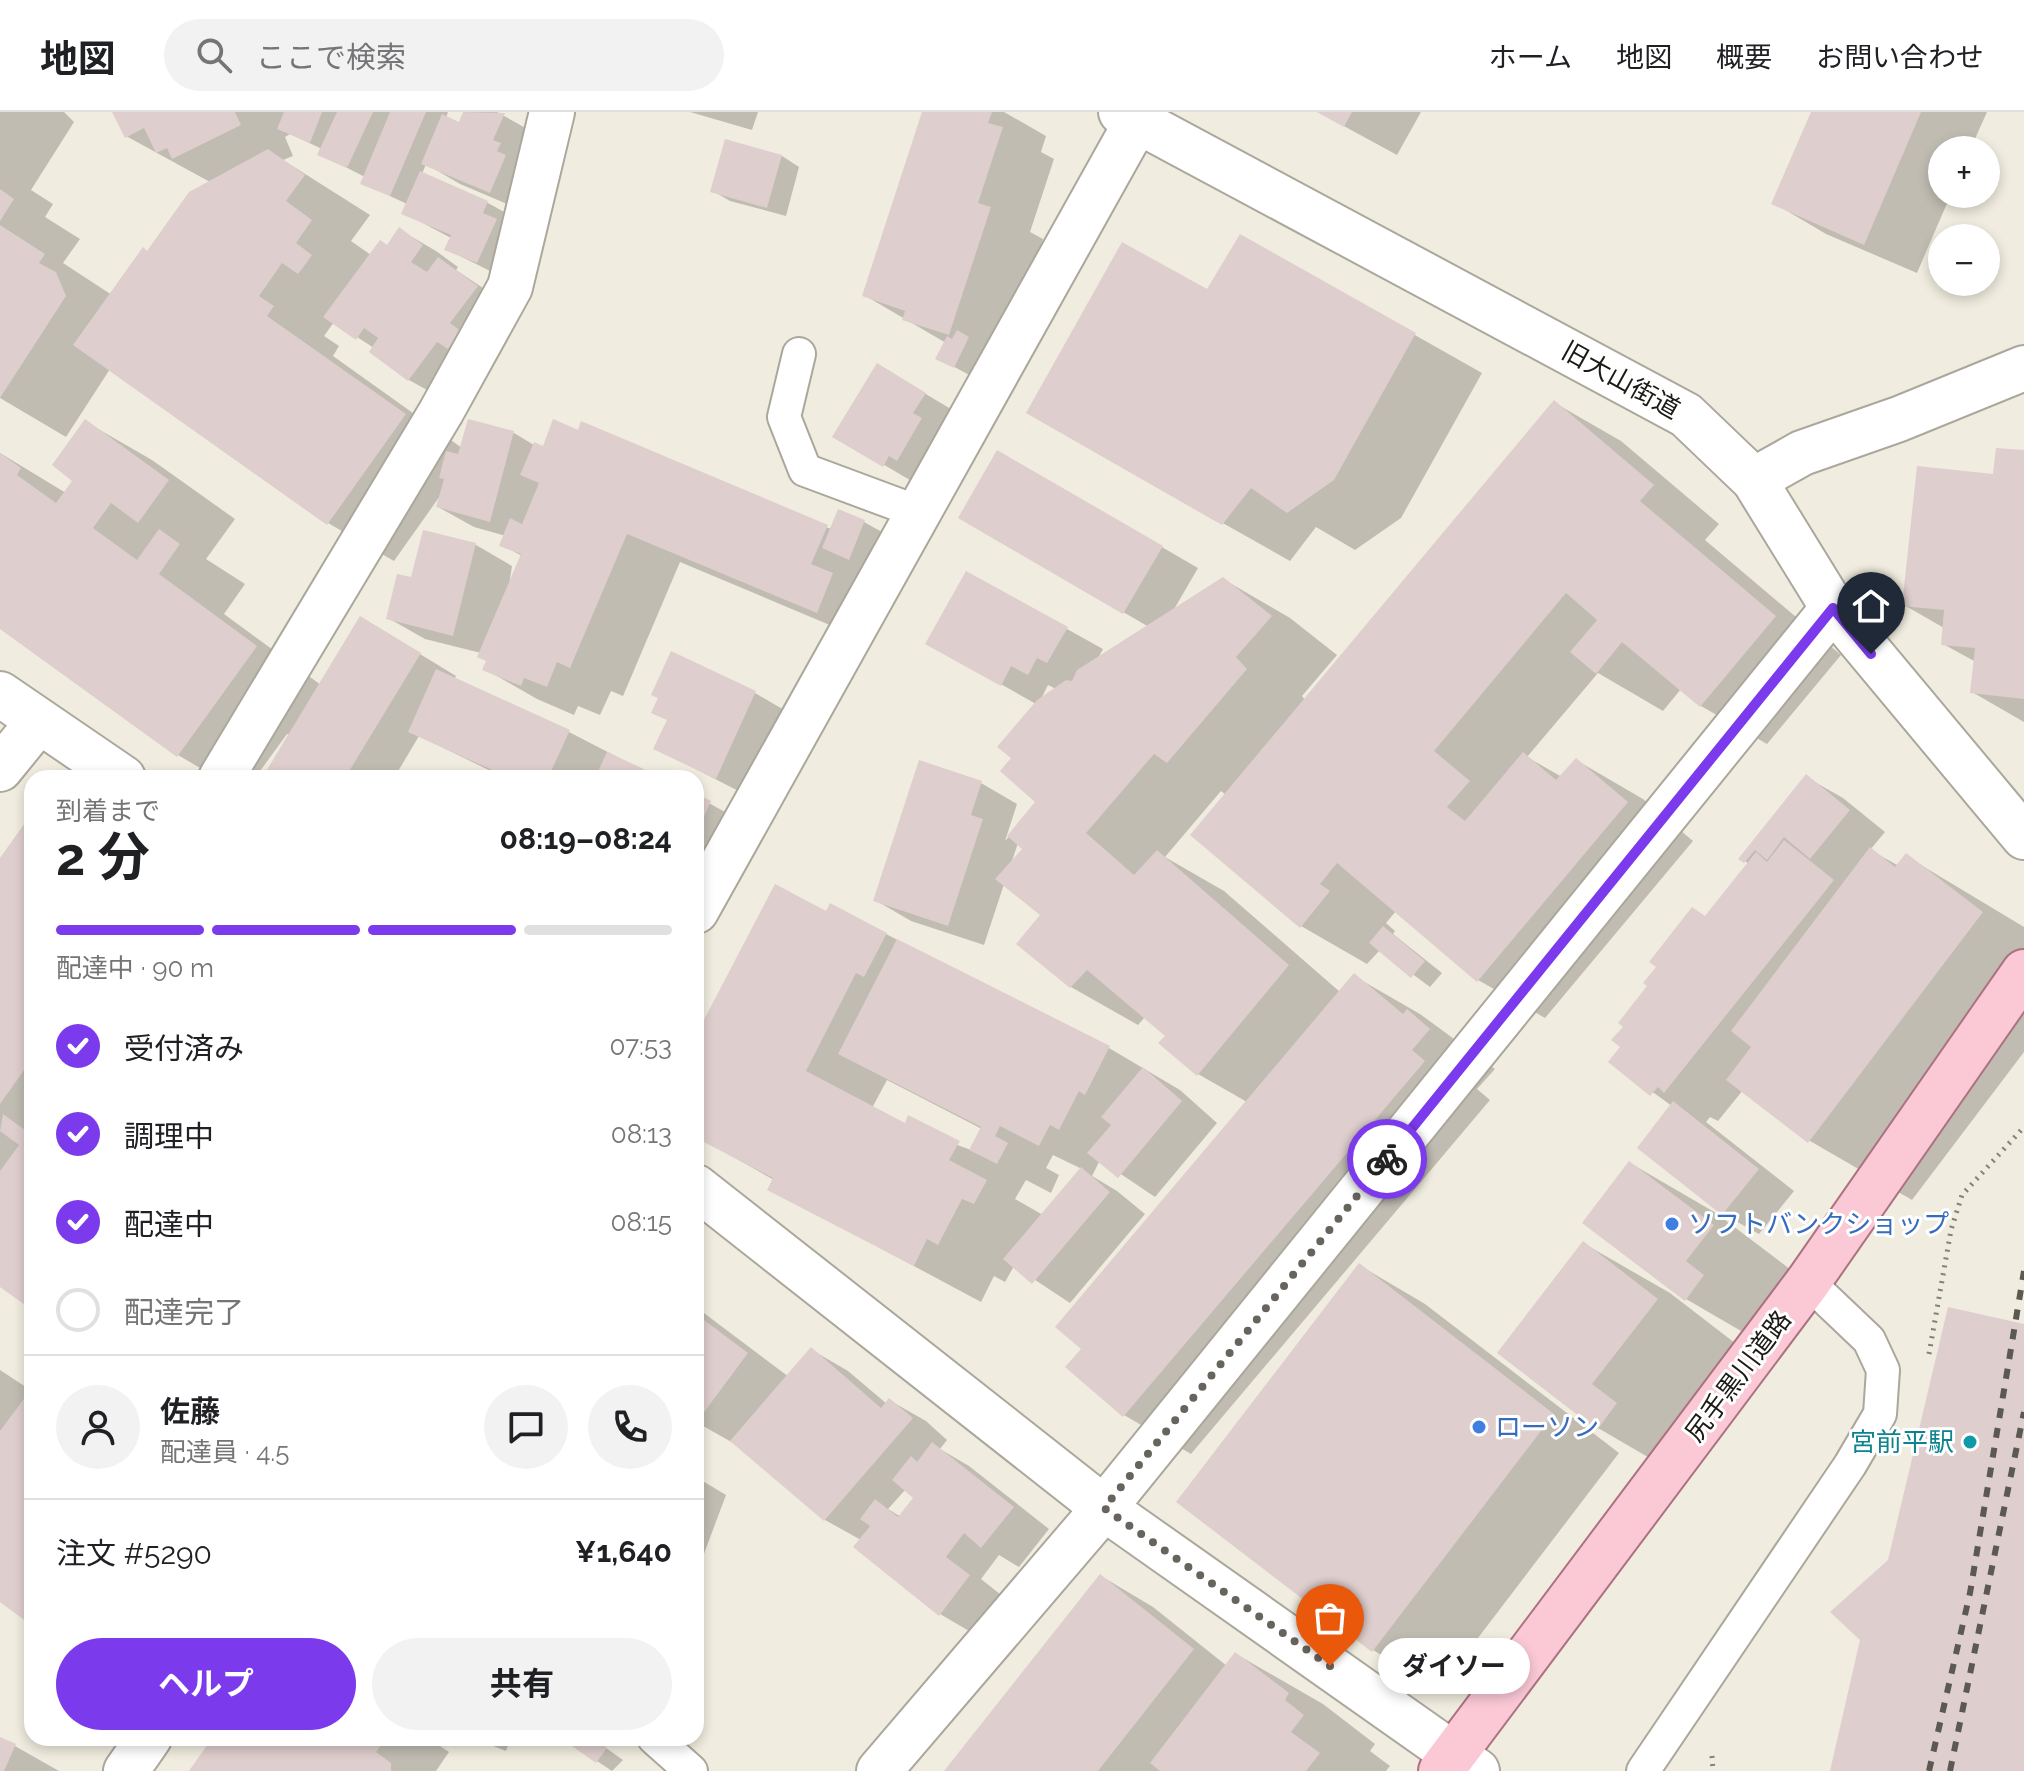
<!DOCTYPE html>
<html lang="ja">
<head>
<meta charset="utf-8">
<style>
	:root { --surface:#fff; --page:#f2f2f2; --text:#202124; --muted:#757577; --line:#e0e0e0; --accent:#7c3aed }
	body { margin:0; font-family:Raleway,"Noto Sans JP",sans-serif; background:var(--page); color:var(--text); height:100vh; display:flex; flex-direction:column; font-size:30px; white-space:nowrap }
	* { box-sizing:border-box; margin:0 }
	p { font-size:26px; color:var(--muted) }
	.icon { flex:none; width:44px; height:44px; fill:none; stroke:currentColor; stroke-width:2; stroke-linecap:round; stroke-linejoin:round }
	.map { position:relative; flex:1; overflow:hidden }
	.side { position:absolute; left:24px; top:658px; width:680px; height:976px; display:flex; flex-direction:column; background:var(--surface); border-radius:24px; box-shadow:0 4px 12px #0003 }
	.side>* { flex:none }
	.controls { position:absolute; left:1928px; top:24px; display:grid; gap:16px }
	.controls a { display:grid; place-items:center; width:72px; height:72px; border-radius:50%; background:var(--surface); box-shadow:0 4px 12px #0003; font-size:40px }
	.pin { position:absolute; display:grid; place-items:center; width:68px; height:68px; color:#fff; margin:-82px -34px; border-radius:50% 50% 50% 0; rotate:-45deg; box-shadow:0 0 8px #0007 }
	.pin .icon { rotate:45deg }
	.courier { position:absolute; display:grid; place-items:center; width:80px; height:80px; margin:-40px; border:6px solid #7c3aed; border-radius:50%; background:#fff; color:#222; box-shadow:0 2px 10px #0007 }
	.bubble { position:absolute; height:56px; border-radius:28px; background:var(--surface); box-shadow:0 4px 12px #0003; font-size:26px; font-weight:700; line-height:56px; text-align:center }
	.overview em { font-style:normal; font-weight:700 }
	.overview div { display:flex; flex-direction:column-reverse }
	.overview { display:flex; align-items:center; justify-content:space-between; height:136px; padding:0 32px }
	h1 { font-size:52px; font-weight:700; line-height:60px }
	.bar { display:grid; grid-template-columns:repeat(4,1fr); gap:12px 8px; align-content:center; height:96px; padding:0 32px }
	.bar i { height:10px; border-radius:6px; background:var(--line) }
	.bar .current { background:var(--accent) }
	.bar p { grid-column:span 4 }
	.line { display:flex; align-items:center; gap:20px; padding:0 32px; border-top:2px solid var(--line) }
	.line div { flex:1 }
	.round { display:grid; place-items:center; flex:none; width:84px; height:84px; border-radius:42px; background:var(--page) }
	ol { padding:0 32px; list-style:none }
	li { display:flex; align-items:center; gap:24px; height:88px }
	li p { margin-inline-start:auto }
	li .icon { padding:8px; border-radius:50%; background:var(--accent); color:#fff; stroke-width:4 }
	li:last-child { color:var(--muted) }
	li i { width:44px; height:44px; border:4px solid var(--line); border-radius:50% }
	.primary-button { display:flex; gap:16px; margin-top:auto; padding:16px 32px }
	.primary-button a { flex:1; height:92px; border-radius:48px; background:var(--accent); color:#fff; font-size:32px; font-weight:700; line-height:92px; text-align:center }
	.primary-button a+a { background:var(--page); color:var(--text) }
	header { display:flex; align-items:center; gap:48px; box-sizing:border-box; height:112px; padding:0 40px; background:var(--surface); border-bottom:2px solid var(--line) }
	header strong { font-size:38px }
	nav { display:flex; gap:44px; margin-inline-start:auto; font-size:28px }
	.search { width:560px; height:72px; background:var(--page); display:flex; align-items:center; gap:20px; box-sizing:border-box; padding:0 28px; border-radius:44px; color:var(--muted); font-size:30px }
	.map>svg:first-child { display:block }
</style>
</head>
<body>
<header>
<strong>地図</strong>
<div class="search"><svg class="icon" aria-label="search" viewBox="0 0 24 24"><circle cx="10" cy="10" r="6"/><path d="M15 15l6 6"/></svg>ここで検索</div>
<nav><a>ホーム</a><a>地図</a><a>概要</a><a>お問い合わせ</a></nav>
</header>
<div class="map">
<svg width="2024" height="1659" viewBox="0 0 2024 1659">
	<rect width="100%" height="100%" fill="#f0ecdf"/>
	<g fill="#0003" fill-rule="evenodd">
		<path d="M0 0H64L74 10 31 78 53 92 45 105 80 127 63 151 112 183 210 70 126 24 114 0H448L446 6 460 13 465 0H497L540 24 526 100 460 72 426 52 422 62 488 91 524 111 514 171 446 137 451 126 404 101 407 92 362 71 365 65 320 42 322 37 290 22 285 25 293 44 283 48 370 103 351 129 371 143 388 135 400 118 436 139 458 155 456 158 513 196 445 288 409 268 372 240 374 236 334 210 324 224 339 234 333 244 462 336 469 309 514 321 534 333 832 417 864 410 882 420 874 441 870 530 680 450 623 584 611 579 600 603 578 594 574 603 537 587 485 557 488 550 481 541 425 527 388 506 413 468 425 421 476 433 512 454 509 474 522 444 502 433 506 424 474 415 438 395 440 384 394 449 328 411 110 257 66 325 0 286Z"/>
		<path d="M690 0H758L752 18Z"/>
		<path d="M924 0H1004L1046 24 1041 40 1054 47 1030 120 1043 127 1002 252 973 265 938 246 946 231 864 183Z"/>
		<path d="M1318 0H1421L1397 43Z"/>
		<path d="M1813 0H1987L1970 38H1942V82H1951L1917 161 1826 122 1774 91Z"/>
		<path d="M726 29 782 44 799 55 786 104 730 89 713 79Z"/>
		<path d="M1240 124 1482 261 1401 406 1355 438 1316 415 1290 449 1095 339 1208 179Z"/>
		<path d="M914 275 961 303 920 374 835 324Z"/>
		<path d="M1555 291 1621 329 1719 412 1705 428 1841 543 1767 632 1701 594 1681 577 1663 599 1598 561 1527 645 1562 665 1576 648 1643 687 1693 729 1545 906 1478 868 1396 799 1386 811 1395 819 1393 822 1442 861 1430 875 1380 838 1367 852 1301 814 1226 683 1221 679 1165 745 1224 779 1340 880 1354 864 1420 902 1495 957 1477 977 1490 988 1191 1342 1124 1303 1083 1237 1247 990 1198 962 1167 923 1145 905 1138 913 1071 875 1019 831 1042 803 1004 772 984 833 911 809 875 788 981 671 1017 692 1005 729 1038 690 1014 646 1036 592 928 531 1067 517 1103 537 1097 548 1149 515 961 406 998 340 1198 456 1173 499 1223 467 1290 506 1337 543 1302 584 1305 588ZM1048 573 1056 577 1040 589ZM1018 731 1025 736 1011 752Z"/>
		<path d="M86 310 152 348 235 407 206 447 245 472 224 502 321 573 397 528 456 564 454 568 569 620 658 666H505L419 624 394 666H264L290 623 287 622 255 666H217L178 643 0 515V341L66 381 75 368Z"/>
		<path d="M2024 340V610L1972 580 1976 550 1943 532 1944 516 1904 493 1995 364Z"/>
		<path d="M755 581 791 602 752 686 655 636Z"/>
		<path d="M1806 665 1843 686 1885 720 1870 738 1899 754 1906 744 2024 815V940L1912 1088 1810 1029 1743 978 1718 1009 1710 1005 1706 1010 1794 1079 1759 1122 1723 1102 1672 994 1611 950 1706 805 1749 752 1741 746Z"/>
		<path d="M696 684 747 712 721 766 696 754Z"/>
		<path d="M32 705V1196L0 1173V749Z"/>
		<path d="M827 801 886 822 1109 936 1180 978 1217 1011 1155 1085 1100 1048 1092 1064 1117 1079 1145 1102 1070 1191 1014 1154 1005 1170 994 1164 981 1190 770 1077 774 1068 696 1024 701 1016 696 1013V928ZM887 968 982 1017 971 1038 906 1014 872 996ZM1053 1043 1082 1057 1043 1103 1015 1087 1026 1068 1051 1081 1059 1063 1046 1056Z"/>
		<path d="M1630 1051 1716 1101 1799 1164 1772 1237 1686 1187Z"/>
		<path d="M1583 1131 1670 1181 1744 1238 1684 1366 1598 1316 1500 1240Z"/>
		<path d="M1359 1153 1425 1192 1619 1341 1439 1577 1373 1538Z"/>
		<path d="M696 1195 789 1265 812 1238 848 1259 887 1292 889 1288 926 1309 947 1328 940 1337 969 1354 1049 1417 1019 1455 999 1443 981 1467 1005 1486 976 1523 940 1502 861 1428 825 1408 742 1336 696 1310ZM906 1377 916 1385 901 1405 888 1397Z"/>
		<path d="M0 1258 32 1279V1511L0 1487Z"/>
		<path d="M696 1365 726 1383 696 1463Z"/>
		<path d="M1101 1464 1153 1495 1227 1554 1236 1542 1323 1592 1375 1632 1370 1639 1390 1654 1386 1659H947Z"/>
		<path d="M215 1626H428L449 1640 436 1659H192Z"/>
		<path d="M473 1626H511L506 1639Z"/>
		<path d="M580 1626H592L623 1648 612 1659 597 1649Z"/>
		<path d="M0 1627 15 1634 59 1659H0Z"/>
	</g>
	<g fill="#dececd">
		<path d="M112 0H235L241 13 172 47 167 36 156 41 144 16 125 26Z"/>
		<path d="M284 0H322L310 31 277 17Z"/>
		<path d="M337 0H373L347 56 317 43Z"/>
		<path d="M390 0H426L390 84 360 72Z"/>
		<path d="M463 0 505 1 493 28 501 31 497 39 506 43 490 81 421 52 442 2 459 10Z"/>
		<path d="M922 0H992L988 11 1003 15 978 91 991 95 949 223 902 208 905 199 862 184Z"/>
		<path d="M1317 0H1352L1344 15Z"/>
		<path d="M1811 0H1921L1864 133 1771 92Z"/>
		<path d="M725 27 782 43 767 96 710 80Z"/>
		<path d="M268 37 305 63 286 89 312 108 296 131 312 143 302 157 298 162 282 151 259 184 274 194 267 204 406 302 327 413 73 233 143 135 147 139 189 80Z"/>
		<path d="M420 59 488 89 483 101 497 107 477 151 444 138 451 123 401 102Z"/>
		<path d="M0 77 14 87 0 109Z"/>
		<path d="M0 113 45 142 39 151 56 160 66 184 0 286Z"/>
		<path d="M399 115 423 133 411 150 427 160 438 145 478 174 450 211 462 220 448 237 437 230 408 269 369 240 378 226 364 216 356 228 323 205 380 128 387 133Z"/>
		<path d="M1240 122 1416 221 1334 368 1287 401 1251 376 1222 413 1026 301 1122 130 1207 177Z"/>
		<path d="M957 218 969 225 954 256 935 247 947 224 952 227Z"/>
		<path d="M877 251 926 281 913 301 922 306 897 349 889 344 883 355 832 325Z"/>
		<path d="M1554 288 1654 373 1640 389 1776 504 1700 595 1622 530 1596 562 1570 540 1597 508 1566 481 1434 639 1470 669 1447 695 1465 709 1523 640 1556 668 1576 646 1628 690 1477 870 1337 751 1320 772 1330 779 1300 816 1190 723Z"/>
		<path d="M85 307 169 368 138 411 111 391 93 416 137 448 159 417 180 432 159 462 257 534 177 645 0 517V341L21 356 17 363 56 391 72 369 52 353Z"/>
		<path d="M468 307 514 319 490 410 436 395 444 367 439 366 446 339 458 342Z"/>
		<path d="M553 307 578 318 581 309 828 413 811 452 833 461 817 501 627 422 570 556 557 550 547 575 524 566 521 574 482 558 486 549 477 545 521 442 499 434 510 406 522 412 539 371 520 363 534 330 543 334Z"/>
		<path d="M1996 336 2024 338V587L1970 581 1975 536 1941 533 1944 498 1902 494 1917 354 1993 362Z"/>
		<path d="M997 338 1163 434 1123 502 958 406Z"/>
		<path d="M838 397 865 408 849 448 822 436Z"/>
		<path d="M423 418 476 431 453 524 386 507 397 462 411 465Z"/>
		<path d="M966 459 1068 515 1047 551 1037 546 1028 563 1011 554 1001 574 925 532Z"/>
		<path d="M1223 465 1272 504 1236 545 1247 557 1167 651 1154 642 1086 721 1134 763 1157 738 1289 853 1197 964 1158 931 1165 924 1087 858 1070 876 1016 832 1040 803 995 767 1022 737 1007 724 1035 690 1000 659 1011 646 997 635 1037 588 1066 568 1072 569 1077 558Z"/>
		<path d="M360 504 421 541 345 666H262Z"/>
		<path d="M671 539 756 579 716 667 653 637 667 608 651 601 658 586 651 583Z"/>
		<path d="M436 557 570 618 548 666H510L408 620Z"/>
		<path d="M607 640 663 666H595Z"/>
		<path d="M919 648 982 669 971 703 983 707 948 814 873 789Z"/>
		<path d="M1806 662 1850 698 1810 747 1784 725 1767 748 1755 738 1744 751 1738 747Z"/>
		<path d="M696 682 711 689 696 722Z"/>
		<path d="M32 701V947L0 992V746Z"/>
		<path d="M1784 728 1834 768 1664 981 1658 975 1650 984 1608 950 1620 935 1611 928 1623 915 1618 911 1647 874 1643 871 1656 855 1649 850 1692 795 1705 804 1756 740 1767 750Z"/>
		<path d="M1870 735 1895 755 1906 741 1983 800 1808 1031 1726 968 1751 935 1731 919Z"/>
		<path d="M775 772 826 799 830 791 887 821 864 865 856 861 806 959 905 1011 908 1003 960 1029 949 1048 987 1068 974 1092 962 1087 938 1133 927 1127 914 1154 767 1078 773 1066 696 1026 699 1015 696 1014V923Z"/>
		<path d="M1383 814 1425 849 1411 866 1369 831Z"/>
		<path d="M897 827 1110 934 1085 983 1079 979 1059 1018 1050 1013 1039 1034 1000 1014 995 1024 1008 1031 997 1052 969 1038 981 1015 838 942Z"/>
		<path d="M1354 861 1403 902 1407 897 1430 917 1412 938 1425 949 1123 1305 1065 1255 1081 1237 1055 1215Z"/>
		<path d="M1143 955 1182 989 1118 1066 1087 1041 1111 1013 1101 1005Z"/>
		<path d="M1673 989 1759 1057 1722 1103 1637 1036Z"/>
		<path d="M3 1002 32 1023V1198L0 1175V1059L19 1033 0 1019Z"/>
		<path d="M1629 1049 1714 1113 1686 1149 1704 1163 1685 1189 1582 1111Z"/>
		<path d="M1081 1055 1110 1080 1032 1172 1003 1147Z"/>
		<path d="M1583 1129 1658 1187 1592 1272 1617 1291 1597 1318 1497 1241Z"/>
		<path d="M1359 1151 1554 1302 1372 1540 1176 1390Z"/>
		<path d="M1948 1195 2024 1212V1659H1830L1860 1528 1830 1500 1888 1448Z"/>
		<path d="M696 1202 748 1241 696 1311Z"/>
		<path d="M811 1235 881 1296 889 1286 913 1306 824 1409 730 1329Z"/>
		<path d="M32 1276V1514L0 1490V1319Z"/>
		<path d="M932 1330 1014 1395 981 1436 964 1421 946 1445 970 1463 939 1504 853 1435 870 1414 860 1407 875 1387 898 1405 913 1386 892 1368 911 1344 917 1350Z"/>
		<path d="M1100 1462 1194 1537 1098 1659H944Z"/>
		<path d="M1235 1540 1289 1581 1285 1588 1304 1603 1291 1620 1320 1641 1306 1659H1160L1150 1651Z"/>
		<path d="M0 1625 16 1632 4 1659H0Z"/>
		<path d="M212 1626H386L376 1640 391 1651V1659H189Z"/>
		<path d="M577 1626H593L607 1636 596 1651 572 1634Z"/>
	</g>
	<g fill="none" stroke-linecap="round" stroke-linejoin="round">
		<g stroke="#aba79b" stroke-width="36">
			<g id="lane">
				<path d="M799 242 784 305 805 358 918 400"/>
				<path d="M654 1626 691 1659"/>
				<path d="M1643 1659 1850 1353 1880 1302 1883 1258 1869 1228 1808 1170"/>
			</g>
		</g>
		<g stroke="#aba79b" stroke-width="48">
			<g id="street">
				<path d="M1121 0 1686 303 1754 368 1833 496 2024 725"/>
				<path d="M1754 368 1802 341 1899 307 2024 256"/>
				<path d="M0 582 123 666"/>
				<path d="M0 657 39 609"/>
				<path d="M221 666 441 300 510 175 552 0"/>
				<path d="M696 799 1142 0"/>
				<path d="M696 1075 1104 1396 1477 1659"/>
				<path d="M126 1659 149 1626"/>
				<path d="M879 1659 1104 1396 1833 496"/>
			</g>
		</g>
		<g stroke="#ab7381" stroke-width="48">
			<path id="primary" d="M1441 1659 1808 1170 2024 860"/>
		</g>
		<g stroke="#858279" stroke-width="5" stroke-dasharray="2 6" stroke-linecap="butt">
			<path d="M1929 1242 1951 1118 1962 1083 2024 1015"/>
			<path d="M1712 1644 1713 1659"/>
		</g>
		<use href="#lane" stroke="#fff" stroke-width="32"/>
		<use href="#street" stroke="#fff" stroke-width="44"/>
		<use href="#primary" stroke="#fbc8d6" stroke-width="44"/>
		<g stroke="#5b5951" stroke-width="6" stroke-dasharray="10 10" stroke-linecap="butt">
			<path d="M1929 1659 1970 1481 2024 1159"/>
			<path d="M1950 1659 2024 1300"/>
		</g>
	</g>
	<g fill="none" stroke-linecap="round" stroke-linejoin="round">
		<path stroke="#66645c" stroke-width="8" stroke-dasharray="0 14.4" d="M1330 1554 1104 1396 1387 1047"/>
		<path stroke="#7c3aed" stroke-width="10" d="M1387 1047 1833 496 1871 542"/>
	</g>
	<g fill="#3f7fe0" stroke="#fff" stroke-width="3">
		<circle cx="1672" cy="1112" r="8"/>
		<circle cx="1479" cy="1315" r="8"/>
	</g>
	<circle fill="#0f9aa8" stroke="#fff" stroke-width="3" cx="1970" cy="1330" r="8"/>
	<g text-anchor="middle" dominant-baseline="central" stroke-width="6" stroke-linejoin="round" paint-order="stroke">
		<g font-size="26" fill="#1b1a15" stroke="#fff">
			<text transform="translate(1621 268) rotate(29)">旧大山街道</text>
			<text transform="translate(1738 1264) rotate(-53)">尻手黒川道路</text>
		</g>
		<g font-size="26" fill="#366cbe" stroke="#fff" text-anchor="start">
			<text x="1688" y="1112">ソフトバンクショップ</text>
			<text x="1495" y="1315">ローソン</text>
		</g>
		<g font-size="26" fill="#0d838f" stroke="#fff" text-anchor="end">
			<text x="1954" y="1330">宮前平駅</text>
		</g>
	</g>
</svg>
<div class="controls">
<a>+</a>
<a>−</a>
</div>
<div class="pin" style="left:1330px;top:1554px;background:#ea580c"><svg class="icon" aria-label="bag" viewBox="0 0 24 24"><path d="M5 8h14l-1 12H6zM9 8a3 3 0 0 1 6 0"/></svg></div>
<div class="pin" style="left:1871px;top:542px;background:#1f2937"><svg class="icon" aria-label="home" viewBox="0 0 24 24"><path d="M3 11l9-7 9 7M6 9v11h12V9"/></svg></div>
<div class="courier" style="left:1387px;top:1047px"><svg class="icon" aria-label="bike" viewBox="0 0 24 24"><circle cx="6" cy="16" r="4"/><circle cx="18" cy="16" r="4"/><path d="M6 16l4-8h5l3 8M10 8l3 8H6M13 5h3"/></svg></div>
<div class="bubble" style="left:1378px;top:1526px;width:152px">ダイソー</div>
<section class="side">
<div class="overview"><div><h1>2 分</h1><p>到着まで</p></div><em>08:19–08:24</em></div>
<div class="bar"><i class="current"></i><i class="current"></i><i class="current"></i><i></i><p>配達中 · 90 m</p></div>
<ol>
<li><svg class="icon" aria-label="check" viewBox="0 0 24 24"><path d="M5 12l5 5 9-10"/></svg>受付済み<p>07:53</p></li>
<li><svg class="icon" aria-label="check" viewBox="0 0 24 24"><path d="M5 12l5 5 9-10"/></svg>調理中<p>08:13</p></li>
<li><svg class="icon" aria-label="check" viewBox="0 0 24 24"><path d="M5 12l5 5 9-10"/></svg>配達中<p>08:15</p></li>
<li><i></i>配達完了</li>
</ol>
<div class="line" style="height:144px"><a class="round"><svg class="icon" aria-label="person" viewBox="0 0 24 24"><circle cx="12" cy="8" r="4"/><path d="M4 21q1-7 8-7t8 7"/></svg></a><div><b>佐藤</b><p>配達員 · 4.5</p></div><a class="round"><svg class="icon" aria-label="chat" viewBox="0 0 24 24"><path d="M4 5h16v11H9l-5 4z"/></svg></a><a class="round"><svg class="icon" aria-label="phone" viewBox="0 0 24 24"><path d="M5 4h4l2 5-3 2q2 4 5 5l2-3 5 2v4C11 20 4 13 5 4z"/></svg></a></div>
<div class="line" style="height:104px"><div>注文 #5290</div><b>¥1,640</b></div>
<div class="primary-button"><a>ヘルプ</a><a>共有</a></div>
</section>
</div>
</body>
</html>
